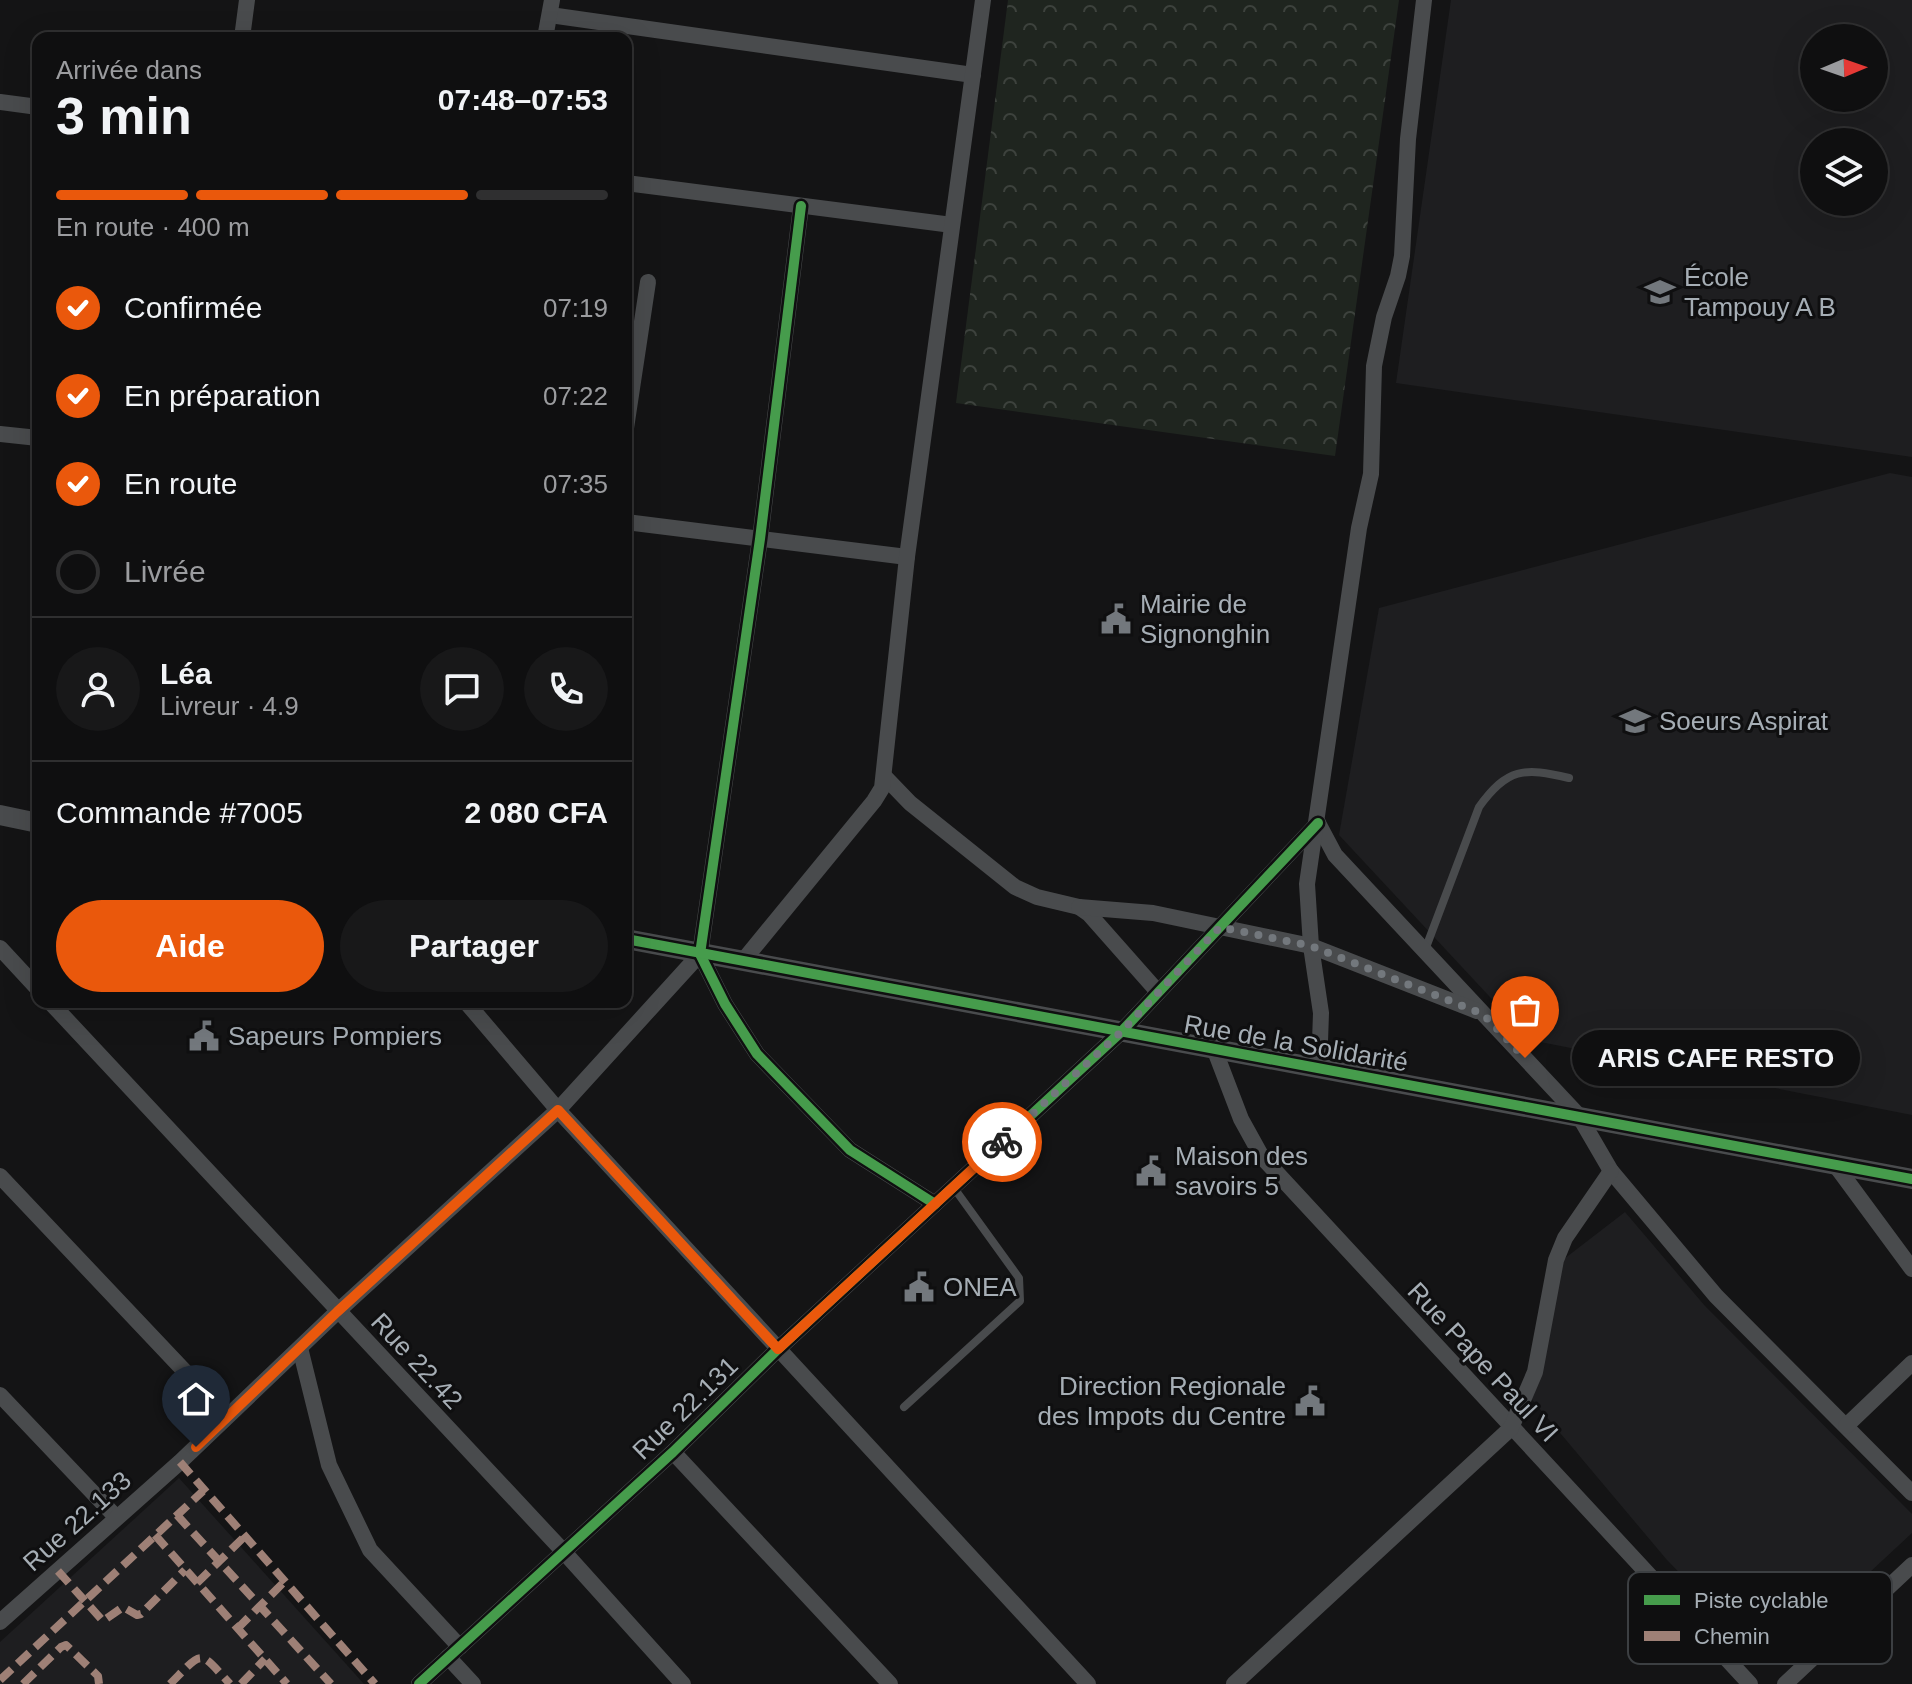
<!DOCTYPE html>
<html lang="fr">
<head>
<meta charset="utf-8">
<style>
	:root { --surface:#0f0f10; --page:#181819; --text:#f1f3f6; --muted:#9b9c9f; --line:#2f2f30; --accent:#ea580c }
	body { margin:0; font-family:Arial,sans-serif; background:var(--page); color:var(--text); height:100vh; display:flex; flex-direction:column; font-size:30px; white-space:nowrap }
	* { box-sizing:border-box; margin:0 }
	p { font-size:26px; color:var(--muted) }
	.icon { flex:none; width:44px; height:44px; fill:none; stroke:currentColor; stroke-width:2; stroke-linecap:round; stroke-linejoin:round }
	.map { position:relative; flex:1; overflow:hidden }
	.drawer { position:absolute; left:32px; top:32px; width:600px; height:976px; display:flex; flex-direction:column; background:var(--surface); border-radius:16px; box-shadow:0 8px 32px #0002,0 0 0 2px var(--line) }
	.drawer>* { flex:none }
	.needle { width:52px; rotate:88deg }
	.buttons { position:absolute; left:1800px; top:24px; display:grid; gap:16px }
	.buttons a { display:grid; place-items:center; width:88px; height:88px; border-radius:50%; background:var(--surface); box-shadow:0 8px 32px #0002,0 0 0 2px var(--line); font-size:40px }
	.pin { position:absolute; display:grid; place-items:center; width:68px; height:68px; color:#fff; margin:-82px -34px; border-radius:50% 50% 50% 0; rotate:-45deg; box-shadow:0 0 8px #0007 }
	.pin .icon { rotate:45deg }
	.courier { position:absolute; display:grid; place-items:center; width:80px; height:80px; margin:-40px; border:6px solid #ea580c; border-radius:50%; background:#fff; color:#222; box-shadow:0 2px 10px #0007 }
	.bubble { position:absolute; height:56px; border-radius:28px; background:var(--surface); box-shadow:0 8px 32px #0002,0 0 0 2px var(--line); font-size:26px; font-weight:700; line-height:56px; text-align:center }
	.overview em { font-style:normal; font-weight:700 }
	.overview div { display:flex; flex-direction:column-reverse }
	.overview { display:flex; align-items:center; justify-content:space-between; height:136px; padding:0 24px }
	h1 { font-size:52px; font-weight:700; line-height:60px }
	.bar { display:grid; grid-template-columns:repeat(4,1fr); gap:12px 8px; align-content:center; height:96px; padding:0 24px }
	.bar i { height:10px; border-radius:6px; background:var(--line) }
	.bar .current { background:var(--accent) }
	.bar p { grid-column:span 4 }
	.line { display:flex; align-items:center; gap:20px; padding:0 24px; border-top:2px solid var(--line) }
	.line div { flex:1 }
	.round { display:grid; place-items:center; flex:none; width:84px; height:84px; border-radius:42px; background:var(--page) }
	ol { padding:0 24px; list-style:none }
	li { display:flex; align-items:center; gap:24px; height:88px }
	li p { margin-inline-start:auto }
	li .icon { padding:8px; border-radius:50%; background:var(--accent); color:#fff; stroke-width:4 }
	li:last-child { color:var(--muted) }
	li i { width:44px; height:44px; border:4px solid var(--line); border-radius:50% }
	.cta { display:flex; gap:16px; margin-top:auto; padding:16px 24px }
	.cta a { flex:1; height:92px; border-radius:48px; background:var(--accent); color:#fff; font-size:32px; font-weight:700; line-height:92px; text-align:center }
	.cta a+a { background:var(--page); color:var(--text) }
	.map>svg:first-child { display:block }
</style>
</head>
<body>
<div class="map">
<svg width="1912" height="1684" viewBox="0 0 1912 1684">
	<defs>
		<pattern id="park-crowns" width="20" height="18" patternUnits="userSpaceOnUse" patternTransform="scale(2)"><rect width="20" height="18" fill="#1f251f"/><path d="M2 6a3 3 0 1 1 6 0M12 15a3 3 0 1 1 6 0" fill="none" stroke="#3d423d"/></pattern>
	</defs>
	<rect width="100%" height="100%" fill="#141415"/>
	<g fill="#1e1e20" fill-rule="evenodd">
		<path d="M1451 0H1912V457L1396 383ZM1874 38V98H1814V38ZM1874 142V202H1814V142Z"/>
		<path d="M1890 473 1912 477V1115L1530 1040 1339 835 1379 608Z"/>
		<path d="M1625 1212 1705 1306 1912 1514V1533L1770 1665 1667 1560 1529 1396 1551 1269Z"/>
		<path d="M179 1478 364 1684H0V1642Z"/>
	</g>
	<path fill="url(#park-crowns)" d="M1008 0H1399L1335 456 956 403Z"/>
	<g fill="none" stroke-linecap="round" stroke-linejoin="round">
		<g stroke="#494b4d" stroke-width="8">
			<path d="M1425 950 1479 807C1507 768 1524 767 1569 778"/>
			<path d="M904 1407 1020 1301 1019 1278 954 1188"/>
		</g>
		<g stroke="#494b4d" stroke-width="16">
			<path d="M550 15 973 75"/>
			<path d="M242 38 247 0"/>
			<path d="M545 38 552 0"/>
			<path d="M0 102 38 107"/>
			<path d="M626 183 952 225"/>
			<path d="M801 206 760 539 700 954 725 1004 757 1054 850 1150 935 1204"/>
			<path d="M626 428 648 282"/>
			<path d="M0 434 38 438"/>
			<path d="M626 522 907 557"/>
			<path d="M884 776 910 803 1015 887 1037 897 1079 907 1089 914 1158 992"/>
			<path d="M1318 823 1335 855 1579 1116 1611 1171 1716 1296 1912 1493"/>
			<path d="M1079 907 1153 913 1311 946 1477 1011"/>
			<path d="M0 948 38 989"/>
			<path d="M742 962 874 801 882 788 907 557 983 0"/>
			<path d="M50 1002 564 1552 683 1684"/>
			<path d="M466 1002 558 1110 1088 1684"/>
			<path d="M1215 1051 1241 1119 1262 1157 1750 1684"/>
			<path d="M1319 1070 1321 1013 1311 946 1307 884 1359 528 1371 474 1374 366 1384 317 1398 276 1402 256 1408 139 1424 0"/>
			<path d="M1836 1166 1912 1269"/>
			<path d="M0 1176 227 1416"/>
			<path d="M300 1348 329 1465 370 1550 460 1647"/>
			<path d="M0 1395 116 1517"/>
			<path d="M1846 1426 1912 1363"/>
			<path d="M673 1452 890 1684"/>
			<path d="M0 1622 180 1462 337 1312 558 1110 700 954"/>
			<path d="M448 1657 473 1684"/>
			<path d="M419 1684 673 1452 778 1349 1121 1032 1318 823"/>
			<path d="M1234 1684 1511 1428 1535 1372 1556 1260 1565 1238 1611 1171"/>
			<path d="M1785 1684 1912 1565"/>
		</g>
		<g stroke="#494b4d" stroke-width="20">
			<path d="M0 815 38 823"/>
			<path d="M626 939 1912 1179"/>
		</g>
		<g stroke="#9e8076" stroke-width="8" stroke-dasharray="16 8" stroke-linecap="butt">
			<path d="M180 1462 375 1684"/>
			<path d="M177 1515 331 1684"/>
			<path d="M155 1535 287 1684"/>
			<path d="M58 1571 103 1621 123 1607 137 1615 141 1614 185 1570"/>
			<path d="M197 1583 244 1537"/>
			<path d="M237 1629 284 1582"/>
			<path d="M0 1680 203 1491"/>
			<path d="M23 1684 61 1647 66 1645 98 1676 99 1684"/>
			<path d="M170 1684C204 1650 198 1649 230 1684"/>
			<path d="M241 1684 265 1659"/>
		</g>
		<g stroke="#0f0f10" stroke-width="15">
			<g id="cycleway">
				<path d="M801 206 760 539 700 954 725 1004 757 1054 850 1150 935 1204"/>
				<path d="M626 939 1912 1179"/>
				<path d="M419 1684 673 1452 778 1349 1121 1032 1318 823"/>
			</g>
		</g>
		<use href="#cycleway" stroke="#469c4c" stroke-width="10"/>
	</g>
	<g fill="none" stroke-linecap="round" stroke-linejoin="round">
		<path stroke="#73787d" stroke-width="8" stroke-dasharray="0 14.4" d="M1002 1142 1121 1032 1220 927 1311 946 1483 1014 1525 1058"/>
		<path stroke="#ea580c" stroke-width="10" d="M196 1447 337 1312 558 1110 778 1349 1002 1142"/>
	</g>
	<defs>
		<g id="school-bare" transform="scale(2.4)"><path d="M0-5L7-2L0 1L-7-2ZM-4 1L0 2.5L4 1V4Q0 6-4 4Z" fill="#73787d" stroke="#0f0f10" stroke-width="2.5" paint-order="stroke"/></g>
		<g id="civic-bare" transform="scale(2.4)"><path d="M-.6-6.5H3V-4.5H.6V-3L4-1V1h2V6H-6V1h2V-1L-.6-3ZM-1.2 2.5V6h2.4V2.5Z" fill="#73787d" stroke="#0f0f10" stroke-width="2.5" paint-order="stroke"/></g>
		<g id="university-bare" transform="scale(2.4)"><path d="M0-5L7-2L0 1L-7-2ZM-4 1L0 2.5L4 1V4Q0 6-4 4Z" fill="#73787d" stroke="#0f0f10" stroke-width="2.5" paint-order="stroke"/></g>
	</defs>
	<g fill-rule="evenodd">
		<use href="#school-bare" x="1660" y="292"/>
		<use href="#civic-bare" x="1116" y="619"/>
		<use href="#university-bare" x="1635" y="721"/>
		<use href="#civic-bare" x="204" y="1036"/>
		<use href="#civic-bare" x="1151" y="1171"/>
		<use href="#civic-bare" x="919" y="1287"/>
		<use href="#civic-bare" x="1310" y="1401"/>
	</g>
	<g text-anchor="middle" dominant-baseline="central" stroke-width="6" stroke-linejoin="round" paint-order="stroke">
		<g font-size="26" fill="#a6aeb5" stroke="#0f0f10" text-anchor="start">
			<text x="1684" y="277">École<tspan x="1684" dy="30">Tampouy A B</tspan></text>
			<text x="1140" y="604">Mairie de<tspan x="1140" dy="30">Signonghin</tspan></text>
			<text x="1659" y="721">Soeurs Aspirat</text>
			<text x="228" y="1036">Sapeurs Pompiers</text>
			<text x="1175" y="1156">Maison des<tspan x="1175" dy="30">savoirs 5</tspan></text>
			<text x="943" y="1287">ONEA</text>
			<text x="1286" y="1386" text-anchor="end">Direction Regionale<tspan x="1286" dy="30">des Impots du Centre</tspan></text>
		</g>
		<g font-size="26" fill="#a6aeb5" stroke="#0f0f10">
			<text transform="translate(1296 1043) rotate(10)">Rue de la Solidarité</text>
			<text transform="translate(417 1361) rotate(47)">Rue 22.42</text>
			<text transform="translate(1483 1362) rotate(47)">Rue Pape Paul VI</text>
			<text transform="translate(685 1408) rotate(-44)">Rue 22.131</text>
			<text transform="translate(77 1521) rotate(-42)">Rue 22.133</text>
		</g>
	</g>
	<rect x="1628" y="1572" width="264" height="92" rx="12" fill="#0f0f10" stroke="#3c3f42" stroke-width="2"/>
	<rect x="1644" y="1595" width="36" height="10" fill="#469c4c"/>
	<rect x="1644" y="1631" width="36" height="10" fill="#9e8076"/>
	<g font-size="22" fill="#a6aeb5">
		<text x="1694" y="1608">Piste cyclable</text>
		<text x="1694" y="1644">Chemin</text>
	</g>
</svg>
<div class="buttons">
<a><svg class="needle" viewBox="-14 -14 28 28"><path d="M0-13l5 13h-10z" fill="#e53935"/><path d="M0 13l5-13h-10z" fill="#9b9c9f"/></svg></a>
<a><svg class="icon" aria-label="layers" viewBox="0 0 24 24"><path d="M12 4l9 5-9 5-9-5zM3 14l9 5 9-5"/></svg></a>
</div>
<div class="pin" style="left:1525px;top:1058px;background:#ea580c"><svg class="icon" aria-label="bag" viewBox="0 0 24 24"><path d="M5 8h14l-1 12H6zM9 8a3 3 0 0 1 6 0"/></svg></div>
<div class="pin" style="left:196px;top:1447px;background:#1f2937"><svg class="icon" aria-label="home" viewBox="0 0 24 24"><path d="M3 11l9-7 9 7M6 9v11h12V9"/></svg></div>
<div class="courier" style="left:1002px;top:1142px"><svg class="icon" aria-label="bike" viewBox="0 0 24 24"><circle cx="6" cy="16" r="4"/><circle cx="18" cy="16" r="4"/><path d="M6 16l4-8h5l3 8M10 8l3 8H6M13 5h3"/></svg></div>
<div class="bubble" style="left:1572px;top:1030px;width:288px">ARIS CAFE RESTO</div>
<section class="drawer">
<div class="overview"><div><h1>3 min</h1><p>Arrivée dans</p></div><em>07:48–07:53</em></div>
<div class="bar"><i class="current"></i><i class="current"></i><i class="current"></i><i></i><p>En route · 400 m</p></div>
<ol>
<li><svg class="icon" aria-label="check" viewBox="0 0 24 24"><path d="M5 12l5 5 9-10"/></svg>Confirmée<p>07:19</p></li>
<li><svg class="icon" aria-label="check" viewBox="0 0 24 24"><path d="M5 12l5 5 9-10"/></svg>En préparation<p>07:22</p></li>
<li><svg class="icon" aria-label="check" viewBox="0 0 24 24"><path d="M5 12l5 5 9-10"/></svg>En route<p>07:35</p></li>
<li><i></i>Livrée</li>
</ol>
<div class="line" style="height:144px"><a class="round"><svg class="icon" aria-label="person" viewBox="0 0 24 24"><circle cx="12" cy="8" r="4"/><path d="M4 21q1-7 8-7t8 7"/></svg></a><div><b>Léa</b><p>Livreur · 4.9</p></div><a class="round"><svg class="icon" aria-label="chat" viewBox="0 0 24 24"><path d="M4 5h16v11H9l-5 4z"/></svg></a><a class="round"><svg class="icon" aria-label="phone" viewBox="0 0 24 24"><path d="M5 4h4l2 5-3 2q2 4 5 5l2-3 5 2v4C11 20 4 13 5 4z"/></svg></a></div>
<div class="line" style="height:104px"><div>Commande #7005</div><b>2 080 CFA</b></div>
<div class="cta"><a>Aide</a><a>Partager</a></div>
</section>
</div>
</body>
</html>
